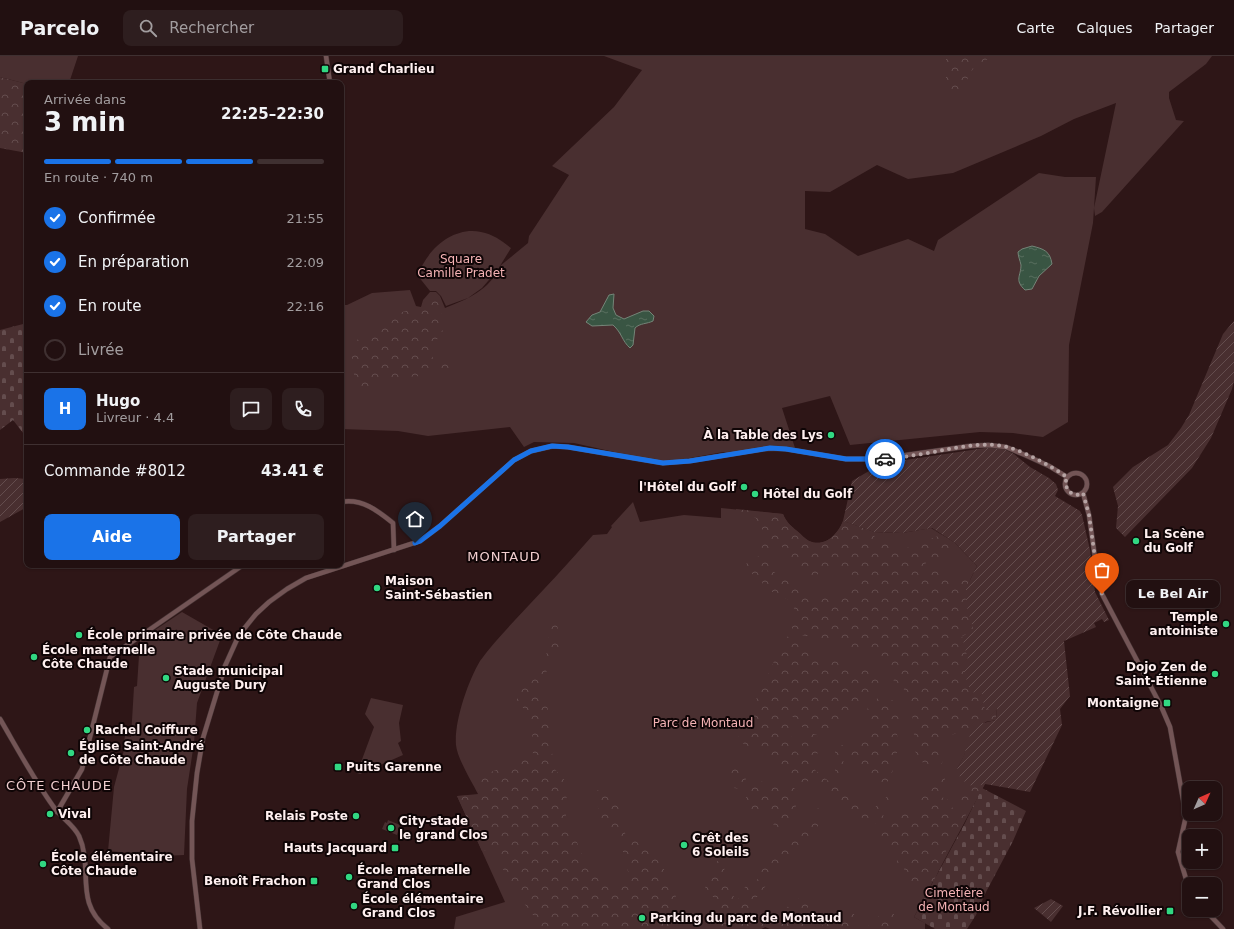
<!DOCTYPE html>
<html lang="fr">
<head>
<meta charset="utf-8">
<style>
	:root { --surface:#221011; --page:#2e1e1f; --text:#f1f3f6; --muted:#a29d9f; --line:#3f3031; --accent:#1a73e8 }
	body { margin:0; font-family:"DejaVu Sans",sans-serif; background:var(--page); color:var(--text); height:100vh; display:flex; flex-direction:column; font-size:15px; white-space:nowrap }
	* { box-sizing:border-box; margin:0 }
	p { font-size:13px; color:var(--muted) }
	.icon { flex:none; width:22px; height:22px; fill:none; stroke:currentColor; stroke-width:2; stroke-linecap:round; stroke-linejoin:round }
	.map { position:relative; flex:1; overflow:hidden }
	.side { position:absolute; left:24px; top:24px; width:320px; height:488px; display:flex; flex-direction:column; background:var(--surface); border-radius:8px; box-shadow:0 1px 3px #0004,0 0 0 1px var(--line) }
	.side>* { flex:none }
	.needle { width:26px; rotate:45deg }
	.buttons { position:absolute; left:1182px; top:725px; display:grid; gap:8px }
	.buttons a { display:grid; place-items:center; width:40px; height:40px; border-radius:8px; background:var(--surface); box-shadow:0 1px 3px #0004,0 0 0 1px var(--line); font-size:20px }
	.pin { position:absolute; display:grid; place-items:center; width:34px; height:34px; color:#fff; margin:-41px -17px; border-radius:50% 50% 50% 0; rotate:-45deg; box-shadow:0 0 4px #0007 }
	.pin .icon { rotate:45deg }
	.courier { position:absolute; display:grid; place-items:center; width:40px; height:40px; margin:-20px; border:3px solid #1a73e8; border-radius:50%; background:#fff; color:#222; box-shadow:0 1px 5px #0007 }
	.bubble { position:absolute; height:28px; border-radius:8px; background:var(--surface); box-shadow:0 1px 3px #0004,0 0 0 1px var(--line); font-size:13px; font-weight:800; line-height:28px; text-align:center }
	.summary em { font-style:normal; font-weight:800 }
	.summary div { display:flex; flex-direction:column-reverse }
	.summary { display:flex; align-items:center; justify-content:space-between; height:68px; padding:0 20px }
	h1 { font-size:26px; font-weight:800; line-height:30px }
	.bar { display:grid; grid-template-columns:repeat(4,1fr); gap:6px 4px; align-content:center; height:48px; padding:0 20px }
	.bar i { height:5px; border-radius:3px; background:var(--line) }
	.bar .current { background:var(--accent) }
	.bar p { grid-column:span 4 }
	.line { display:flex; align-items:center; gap:10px; padding:0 20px; border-top:1px solid var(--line) }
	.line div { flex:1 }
	.round { display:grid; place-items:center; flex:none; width:42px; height:42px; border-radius:8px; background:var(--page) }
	ol { padding:0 20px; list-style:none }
	li { display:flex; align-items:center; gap:12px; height:44px }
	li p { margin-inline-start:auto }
	li .icon { padding:4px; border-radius:50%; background:var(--accent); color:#fff; stroke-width:4 }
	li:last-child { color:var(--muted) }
	li i { width:22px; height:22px; border:2px solid var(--line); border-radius:50% }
	.cta { display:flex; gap:8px; margin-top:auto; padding:8px 20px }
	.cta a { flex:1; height:46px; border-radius:8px; background:var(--accent); color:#fff; font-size:16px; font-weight:800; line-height:46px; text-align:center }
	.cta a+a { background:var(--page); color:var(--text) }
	header { display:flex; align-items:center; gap:24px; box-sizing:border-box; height:56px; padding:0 20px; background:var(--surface); border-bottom:1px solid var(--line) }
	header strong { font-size:19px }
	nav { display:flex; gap:22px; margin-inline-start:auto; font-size:14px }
	.search { width:280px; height:36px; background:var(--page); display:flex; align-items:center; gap:10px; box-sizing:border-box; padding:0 14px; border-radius:8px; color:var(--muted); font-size:15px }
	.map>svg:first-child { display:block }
</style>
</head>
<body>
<header>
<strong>Parcelo</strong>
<div class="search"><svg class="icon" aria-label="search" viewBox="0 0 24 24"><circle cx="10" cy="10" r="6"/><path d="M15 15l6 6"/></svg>Rechercher</div>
<nav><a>Carte</a><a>Calques</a><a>Partager</a></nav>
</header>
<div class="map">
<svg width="1234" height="873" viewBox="0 0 1234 873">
	<defs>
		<pattern id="forest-crowns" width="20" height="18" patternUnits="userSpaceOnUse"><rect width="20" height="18" fill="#492f30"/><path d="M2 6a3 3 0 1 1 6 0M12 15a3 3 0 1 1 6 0" fill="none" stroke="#644d4e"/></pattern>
		<pattern id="cemetery-stones" width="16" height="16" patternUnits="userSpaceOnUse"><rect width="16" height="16" fill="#492f30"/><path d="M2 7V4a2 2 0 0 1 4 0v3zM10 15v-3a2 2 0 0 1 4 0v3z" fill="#644d4e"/></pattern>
		<pattern id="garden-furrows" width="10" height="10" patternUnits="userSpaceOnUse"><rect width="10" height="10" fill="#492f30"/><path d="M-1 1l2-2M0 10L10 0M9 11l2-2" fill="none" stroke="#644d4e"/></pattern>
		<pattern id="water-ripples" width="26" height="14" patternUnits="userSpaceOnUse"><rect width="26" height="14" fill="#395543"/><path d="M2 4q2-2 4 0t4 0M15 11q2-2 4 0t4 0" fill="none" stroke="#576e5e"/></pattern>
	</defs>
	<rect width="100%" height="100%" fill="#2e1617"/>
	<g fill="#492f30" fill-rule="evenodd">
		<path d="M0 0H78L69 27H27V28L0 21Z"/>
		<path d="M604 0H1212L1206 8 1169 36V42L1176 64 1184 65 1102 156 1095 160 1094 152 1093 167 1069 289 1068 366 1043 381 1013 377 980 376 850 389 830 340 782 352 796 395 723 396 663 407 574 387 534 386 524 391 510 371 428 380 398 375 341 373V249H347L372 237 410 234 416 250 421 251 423 244 430 236H436L440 240 445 252C468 243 489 234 500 211L482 232 468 242 446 250 441 240 436 235H430L418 220C426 194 453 170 481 176 493 178 502 185 511 192L500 210 528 187 529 180 569 119 552 110 614 51 642 14ZM1116 47 1094 152 1096 121H1065L1039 117 938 184 934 195 908 183 858 200 825 178 805 173V135L830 136 877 109 908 123 953 117 1041 80 1074 63Z"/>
		<path d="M633 446 640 466 684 459 721 462V452L783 458C786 466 791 470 797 475 801 478 805 483 809 485 825 492 838 478 843 465L874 476 902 477 931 472 955 487 977 510 966 532 997 651 968 688 964 700 957 713 985 728 914 861 925 867V873H770L765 871 761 873H454L456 861 505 846 457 740 478 738C472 726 457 702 456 689 454 666 468 625 480 605 490 591 503 577 515 564 541 536 568 508 593 479L607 478 612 471 611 470Z"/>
		<path d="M182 556 222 579 197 647 194 687 187 733 184 799 163 800 108 795 114 731 124 694 123 693 125 680 131 681 134 631 137 630 140 584Z"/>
		<path d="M371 642 403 649 399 667 401 685 398 687 403 699 360 718 357 717 374 671 365 658Z"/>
		<path d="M388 764 400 769 397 779 382 773 385 766 387 767Z"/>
	</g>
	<g fill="url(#forest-crowns)" fill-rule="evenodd">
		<path d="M946 0H993L974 11 963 31 950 38 946 22Z"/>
		<path d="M0 21 27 28V97L0 92Z"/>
		<path d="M435 238C445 246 441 260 439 272L443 275 429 295 433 302 453 311 451 315 432 309 421 320C401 321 385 323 367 332L368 341 355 327 351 294 357 284 392 260 416 251 420 253 430 239Z"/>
		<path d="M736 453 783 458C786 466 791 470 797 475 801 478 805 483 809 485 825 492 838 478 843 465L874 476 875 486 878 489 886 487 893 493C911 495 925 483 942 479L955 487C949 500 943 502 930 502L922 512 925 515C931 516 941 514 946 517 950 520 950 522 954 524L963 519 970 524C959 547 972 555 974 576 975 586 971 598 969 608L963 610 981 634 997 651 996 664C988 666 974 666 971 675L960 676 942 682 940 686 943 700 941 715 925 709 918 701 912 689 915 673 911 655 907 646 906 637 902 630 899 627H895L893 623 895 615 889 613 878 601 867 593 865 588 862 592 856 593 833 584 821 585 818 581C807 579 799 583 792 572 791 569 789 566 790 563 791 557 795 554 795 547L773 536H766L762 526 744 511 747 507 756 505 768 476 757 471 756 462 736 455ZM774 487C787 488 794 513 807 519 814 522 835 511 846 513L854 521 851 534 846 539 836 540 825 538 806 539 798 530 778 520 769 510V496Z"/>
		<path d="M551 560 556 561 560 587 566 586 568 590 562 596H556L536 637 547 649 551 670 549 687 554 704 552 710 567 727 566 760 581 796 593 818 610 832 626 829C631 820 629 814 623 807V792L621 784 615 785 612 784 613 778 602 768 594 734C604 733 612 745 619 752V759L629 789 631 787 632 775H636C639 784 647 788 650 798L657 800C666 819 687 849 674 869L680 873H542L535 862 506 823 501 806 492 793 482 795 457 740 478 739 481 720 533 699C533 680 533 657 516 645L523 631 533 620 544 606 547 596 550 570 552 567Z"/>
		<path d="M786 580 796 585 809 598 849 609 866 610 875 615 881 622 878 628 831 673 826 674 819 671 811 673 802 671 796 663 791 660C790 673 790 685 797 697L802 695V688L799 682C805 678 809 676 817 679 817 684 819 691 818 695 817 702 811 707 815 714L832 728 836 722 838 724 852 743 872 754 890 738 892 739 893 742 880 757 888 763 900 761 899 757 906 750 911 754 919 756 921 754V743L935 730 939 722 943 721 945 722C945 728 940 736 941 741L947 743 957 759 960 758C962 748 960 737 964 728L977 730 985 728 950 785 934 826 911 827 908 823 904 813 899 811 897 808C899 798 886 788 881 780L884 774 880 769 855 759 821 736 822 732 820 730 808 725 804 727 799 725 783 710 737 684Z"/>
		<path d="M882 638C893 640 898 652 900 661L895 670C901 687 896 705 890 723L887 726 882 727 875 723H871L864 714 856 712 852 703 849 700 845 701 843 704 844 708 839 718 835 717V686L837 683 840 685 842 689 847 691C863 684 878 679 866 659L868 651Z"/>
		<path d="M732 709C740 708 744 712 749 718L740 733 734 732C729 724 731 719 732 709Z"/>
		<path d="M757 723 768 729 779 730 789 729 797 734C800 749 791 764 779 773L774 770 772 763 774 757 762 756 758 753 754 755C740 749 747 729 757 723Z"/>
		<path d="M823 749 818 770 788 801 754 845 759 851 764 855 766 862 765 871 761 873H741L739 872 737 873H709L717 848 714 842 705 832 716 805 725 806 724 817 730 826 731 835 736 845 739 842 745 831 758 823 761 813 775 795 784 791 810 765 817 753Z"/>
		<path d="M810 839C810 843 808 845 808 849 807 859 809 862 804 873H770C779 860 792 841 810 839Z"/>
		<path d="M847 852 851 853 856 862 859 863 857 870 860 872C872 870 878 865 881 853L892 855 898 866 897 873H819L835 856Z"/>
	</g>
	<g fill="url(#cemetery-stones)">
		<path d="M27 267V382L13 364 0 374V274Z"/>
		<path d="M982 732 1026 755 1013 785 986 836 976 859 967 873H935L914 861 965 767Z"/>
	</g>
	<g fill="url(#garden-furrows)">
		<path d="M1234 265V325L1232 333 1211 382 1192 412 1125 481 1116 472 1118 450 1113 431 1133 411 1168 389 1181 372 1189 359 1223 278Z"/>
		<path d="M998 390 1014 398 1030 411 1049 422 1056 428 1058 434 1055 440 1080 455 1082 459 1090 494 1095 536 1109 564 1104 566 1102 563 1094 567 1096 571 1064 585 1070 640 1060 653 1062 669 1030 736 985 728 977 730 968 729 960 721 957 713 964 699 972 672 975 669 996 664 997 651 985 654 981 634 971 637 962 610 969 608 962 580 974 576 966 548V532L977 510 955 487 932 472 902 477 874 476 843 465 852 425 869 415 899 405Z"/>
		<path d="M14 422 27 423V451L0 466V423Z"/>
		<path d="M1051 843 1063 850 1051 866 1034 852Z"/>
	</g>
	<g fill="url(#water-ripples)" stroke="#748477">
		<path d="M1032 190C1044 193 1050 195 1052 208L1039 220 1032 233 1025 234C1014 224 1021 220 1021 209 1020 204 1018 200 1018 196L1022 193Z"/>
		<path d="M614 238 613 252 616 259 624 263 643 255H649L654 260 653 265C647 268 640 267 635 272L633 289 630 292C622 285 622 277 613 269L592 270 586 266 592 259 600 256 609 239Z"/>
	</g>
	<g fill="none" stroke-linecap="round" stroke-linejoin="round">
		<g stroke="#443233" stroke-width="5.5">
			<g id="minor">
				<path d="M326 0 330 27"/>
				<circle cx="1076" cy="428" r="11"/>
				<path d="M1083 437 1089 459 1098 523 1102 538 1161 650 1170 671 1186 760 1178 796 1189 833"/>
				<path d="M341 446C362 442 378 455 393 467L394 494"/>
				<path d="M0 663C17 692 33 722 53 750 60 761 73 768 79 780 94 813 73 846 108 873"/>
				<path d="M57 756 82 713 110 601 243 509"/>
				<path d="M1205 854 1223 873"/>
				<path d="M200 873 192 803V765L197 717 203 682 225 610 239 579 256 558 269 546 287 533 306 522 420 485 440 470 514 404 531 395 553 390 568 391 663 407 689 405 770 392 786 393 846 403H878L970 390 988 389 1006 391 1025 399 1049 410 1067 421"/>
			</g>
		</g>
		<use href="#minor" stroke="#735556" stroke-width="4.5"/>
	</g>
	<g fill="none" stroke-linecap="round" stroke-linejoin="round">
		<path stroke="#b6a4a4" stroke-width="4" stroke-dasharray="0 7.2" d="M885 403C906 401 928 397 949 393 968 390 988 386 1007 391 1028 397 1049 409 1067 421L1065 428 1069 436 1077 439 1083 437 1089 459 1098 523 1102 538"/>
		<path stroke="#1a73e8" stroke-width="5" d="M415 487 420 485 440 470 514 404 531 395 552 390 568 391 663 407 690 405 770 392 786 393 846 403H885"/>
	</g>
	<g fill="#31d882" stroke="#0f0506" stroke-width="1.5">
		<rect x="321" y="9" width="8" height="8" rx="2"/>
		<circle cx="831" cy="379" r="4"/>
		<circle cx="744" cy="431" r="4"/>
		<circle cx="755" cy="438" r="4"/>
		<circle cx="1136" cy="485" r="4"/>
		<circle cx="377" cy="532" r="4"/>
		<circle cx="1226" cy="568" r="4"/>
		<circle cx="79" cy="579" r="4"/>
		<circle cx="34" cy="601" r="4"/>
		<circle cx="1215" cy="618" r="4"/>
		<circle cx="166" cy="622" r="4"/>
		<rect x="1163" y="643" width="8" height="8" rx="2"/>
		<circle cx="87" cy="674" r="4"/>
		<circle cx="71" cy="697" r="4"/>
		<rect x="334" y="707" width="8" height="8" rx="2"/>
		<circle cx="50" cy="758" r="4"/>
		<circle cx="356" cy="760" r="4"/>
		<circle cx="391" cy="772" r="4"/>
		<circle cx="684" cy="789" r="4"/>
		<rect x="391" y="788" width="8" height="8" rx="2"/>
		<circle cx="43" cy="808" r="4"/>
		<circle cx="349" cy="821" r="4"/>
		<rect x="310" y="821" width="8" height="8" rx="2"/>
		<circle cx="354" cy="850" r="4"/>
		<rect x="1166" y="851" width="8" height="8" rx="2"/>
		<circle cx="642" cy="862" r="4"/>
	</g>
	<g text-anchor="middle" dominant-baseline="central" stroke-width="4" stroke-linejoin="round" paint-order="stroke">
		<g font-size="12" font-weight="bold" fill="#fff0f0" stroke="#0f0506" text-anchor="start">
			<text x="333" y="13">Grand Charlieu</text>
			<text x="823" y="379" text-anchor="end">À la Table des Lys</text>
			<text x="736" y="431" text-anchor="end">l'Hôtel du Golf</text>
			<text x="763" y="438">Hôtel du Golf</text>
			<text x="1144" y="478">La Scène<tspan x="1144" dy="14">du Golf</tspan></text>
			<text x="385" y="525">Maison<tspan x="385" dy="14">Saint-Sébastien</tspan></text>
			<text x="1218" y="561" text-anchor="end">Temple<tspan x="1218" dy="14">antoiniste</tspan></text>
			<text x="87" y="579">École primaire privée de Côte Chaude</text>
			<text x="42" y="594">École maternelle<tspan x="42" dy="14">Côte Chaude</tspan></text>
			<text x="1207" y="611" text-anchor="end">Dojo Zen de<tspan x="1207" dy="14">Saint-Étienne</tspan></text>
			<text x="174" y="615">Stade municipal<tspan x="174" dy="14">Auguste Dury</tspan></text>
			<text x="1159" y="647" text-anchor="end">Montaigne</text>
			<text x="95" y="674">Rachel Coiffure</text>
			<text x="79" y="690">Église Saint-André<tspan x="79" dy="14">de Côte Chaude</tspan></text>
			<text x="346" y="711">Puits Garenne</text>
			<text x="58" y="758">Vival</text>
			<text x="348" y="760" text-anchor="end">Relais Poste</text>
			<text x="399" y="765">City-stade<tspan x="399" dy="14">le grand Clos</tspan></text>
			<text x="692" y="782">Crêt des<tspan x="692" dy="14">6 Soleils</tspan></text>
			<text x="387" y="792" text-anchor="end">Hauts Jacquard</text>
			<text x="51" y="801">École élémentaire<tspan x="51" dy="14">Côte Chaude</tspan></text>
			<text x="357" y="814">École maternelle<tspan x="357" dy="14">Grand Clos</tspan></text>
			<text x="306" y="825" text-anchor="end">Benoît Frachon</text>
			<text x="362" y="843">École élémentaire<tspan x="362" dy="14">Grand Clos</tspan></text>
			<text x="1162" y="855" text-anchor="end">J.F. Révollier</text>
			<text x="650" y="862">Parking du parc de Montaud</text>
		</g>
		<g font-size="12" fill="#f5b3b5" stroke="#0f0506">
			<text x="461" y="203">Square<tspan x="461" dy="14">Camille Pradet</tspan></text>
			<text x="703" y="667">Parc de Montaud</text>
			<text x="954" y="837">Cimetière<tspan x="954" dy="14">de Montaud</tspan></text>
		</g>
		<g font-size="13" letter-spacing="1" fill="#f1cecf" stroke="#0f0506">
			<text x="504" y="500">MONTAUD</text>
			<text x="59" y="729">CÔTE CHAUDE</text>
		</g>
	</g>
</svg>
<div class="buttons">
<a><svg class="needle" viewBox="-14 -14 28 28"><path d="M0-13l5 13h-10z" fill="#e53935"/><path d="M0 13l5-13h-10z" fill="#a29d9f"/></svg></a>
<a>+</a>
<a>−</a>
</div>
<div class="pin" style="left:1102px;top:538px;background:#ea580c"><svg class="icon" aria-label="bag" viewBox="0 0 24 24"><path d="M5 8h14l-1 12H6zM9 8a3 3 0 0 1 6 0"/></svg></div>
<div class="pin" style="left:415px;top:487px;background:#1f2937"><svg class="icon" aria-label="home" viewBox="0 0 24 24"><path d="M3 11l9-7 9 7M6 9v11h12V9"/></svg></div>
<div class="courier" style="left:885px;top:403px"><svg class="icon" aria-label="car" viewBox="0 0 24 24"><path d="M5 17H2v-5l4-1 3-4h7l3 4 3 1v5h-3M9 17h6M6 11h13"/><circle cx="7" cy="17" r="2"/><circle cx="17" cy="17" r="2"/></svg></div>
<div class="bubble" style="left:1126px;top:524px;width:94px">Le Bel Air</div>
<section class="side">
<div class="summary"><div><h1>3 min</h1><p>Arrivée dans</p></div><em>22:25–22:30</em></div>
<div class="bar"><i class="current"></i><i class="current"></i><i class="current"></i><i></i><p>En route · 740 m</p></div>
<ol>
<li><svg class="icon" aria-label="check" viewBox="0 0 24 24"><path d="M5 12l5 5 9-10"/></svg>Confirmée<p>21:55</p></li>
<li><svg class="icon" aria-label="check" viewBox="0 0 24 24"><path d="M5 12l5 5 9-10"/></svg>En préparation<p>22:09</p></li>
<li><svg class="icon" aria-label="check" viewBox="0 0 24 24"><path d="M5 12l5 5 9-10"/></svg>En route<p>22:16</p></li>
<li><i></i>Livrée</li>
</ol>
<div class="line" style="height:72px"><b class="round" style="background:var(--accent);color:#fff">H</b><div><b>Hugo</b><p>Livreur · 4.4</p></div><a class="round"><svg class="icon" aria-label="chat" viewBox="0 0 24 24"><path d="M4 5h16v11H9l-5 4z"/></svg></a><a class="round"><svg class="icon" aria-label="phone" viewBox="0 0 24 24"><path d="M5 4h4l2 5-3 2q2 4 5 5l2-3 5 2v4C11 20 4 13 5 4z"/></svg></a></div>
<div class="line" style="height:52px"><div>Commande #8012</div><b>43.41 €</b></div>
<div class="cta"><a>Aide</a><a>Partager</a></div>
</section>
</div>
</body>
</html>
